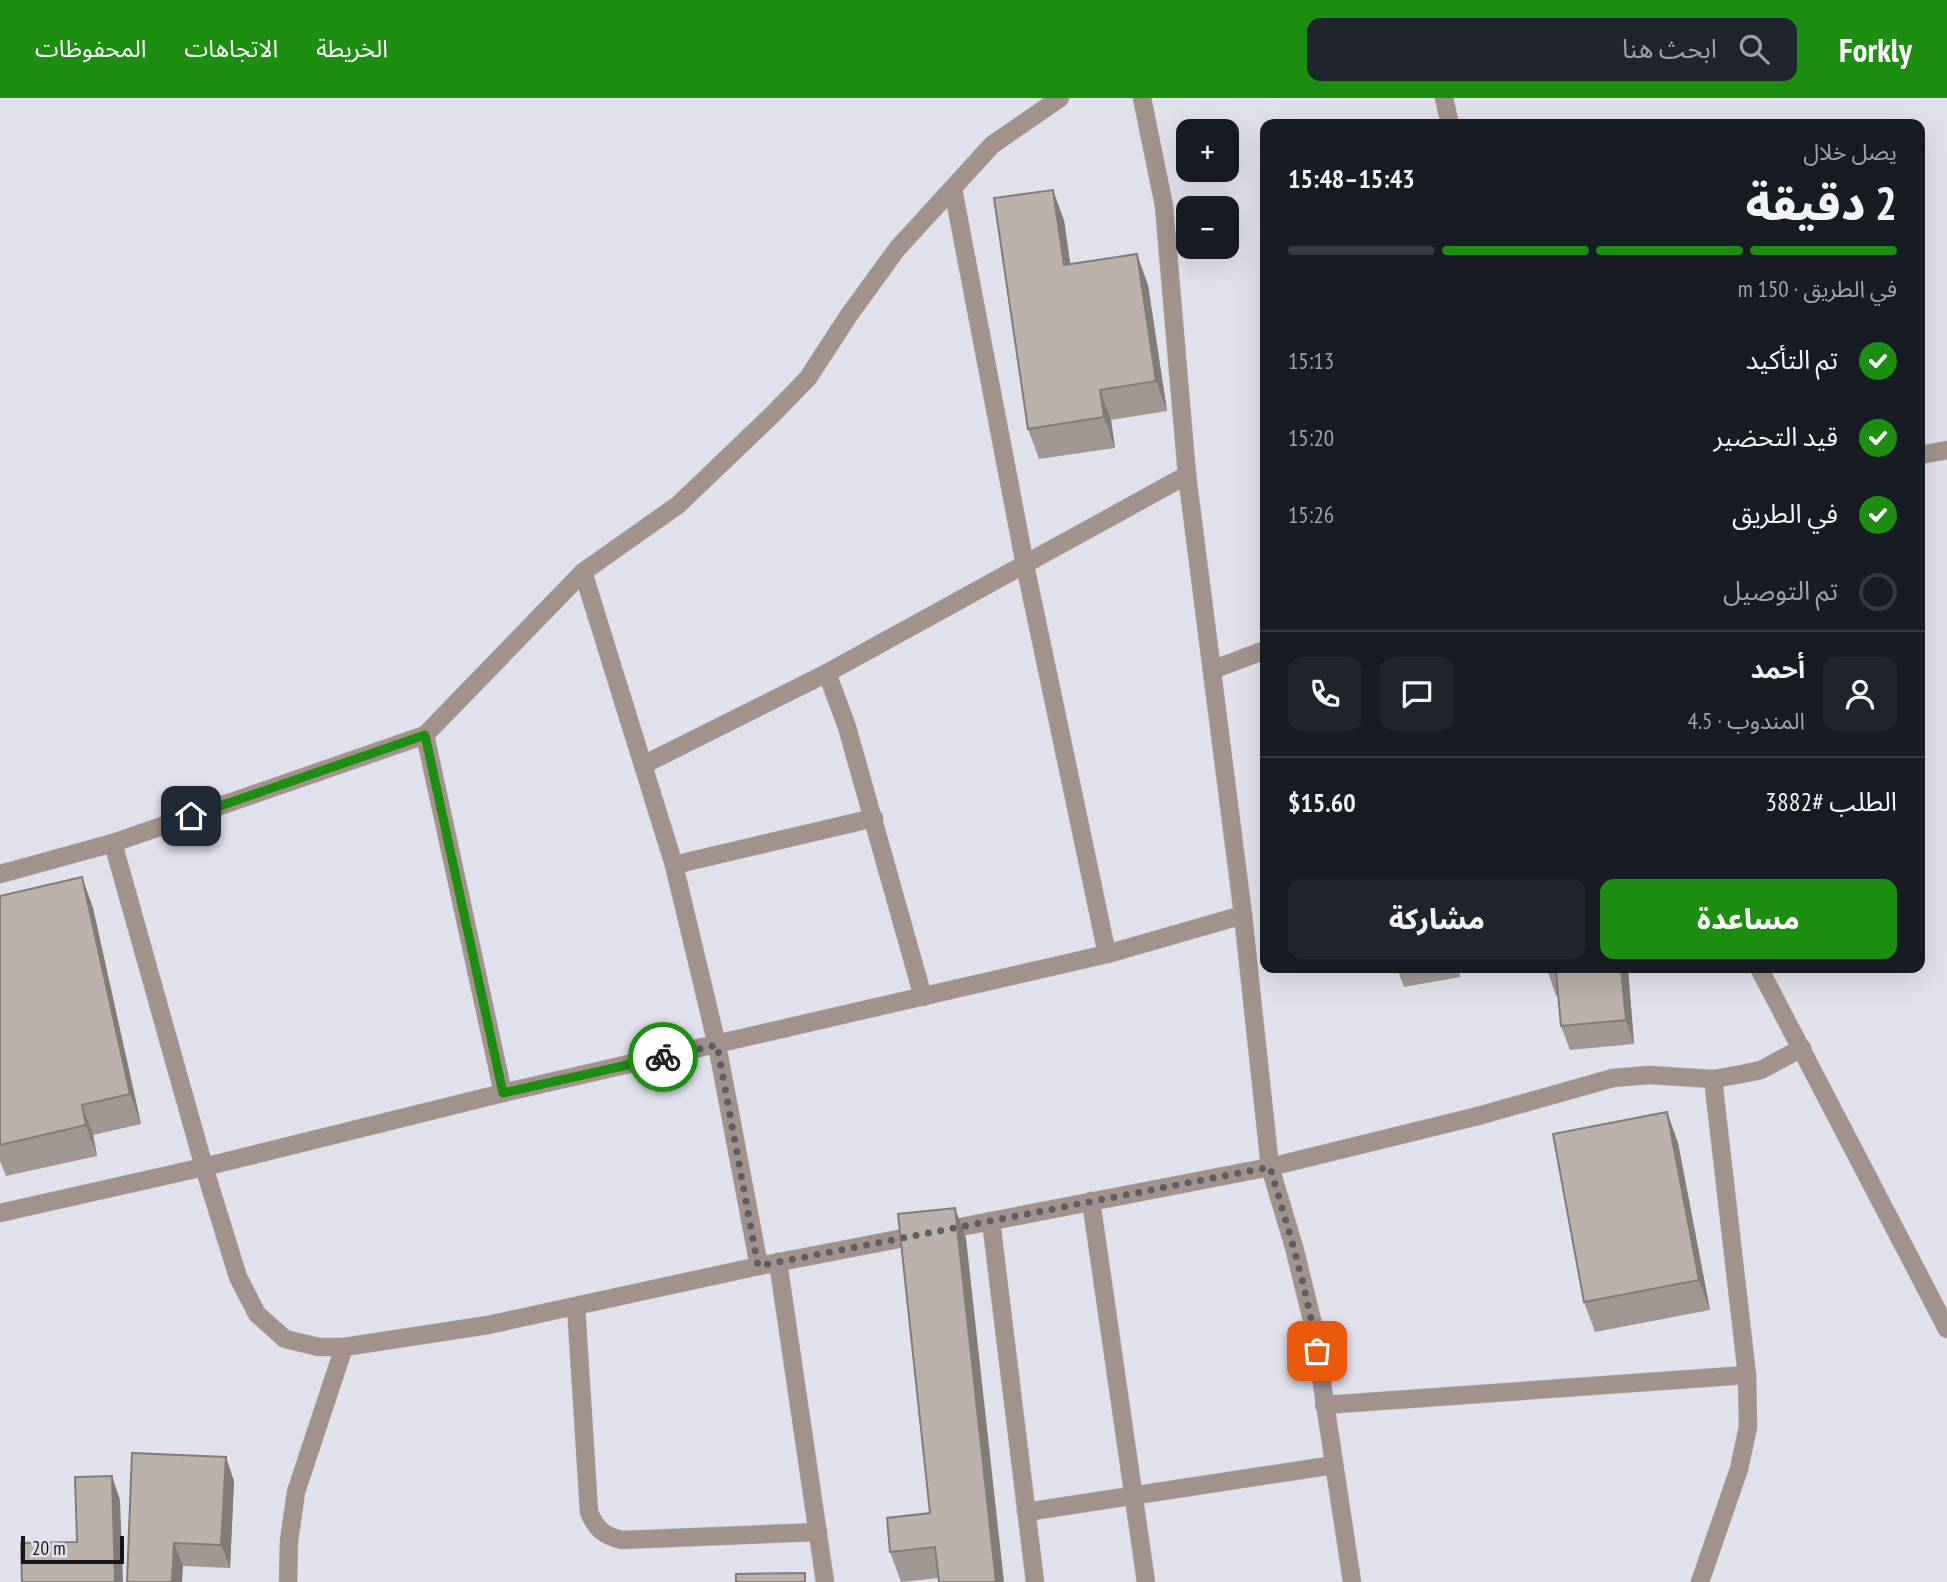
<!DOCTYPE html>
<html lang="ar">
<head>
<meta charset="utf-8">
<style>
	:root { --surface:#171b24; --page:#20242c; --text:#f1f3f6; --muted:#9ea1a6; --line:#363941; --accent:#1e8e13 }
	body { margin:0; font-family:"PT Sans Narrow","Noto Sans Arabic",sans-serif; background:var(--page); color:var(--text); direction:rtl; height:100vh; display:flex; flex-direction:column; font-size:26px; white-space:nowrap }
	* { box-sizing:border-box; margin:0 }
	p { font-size:23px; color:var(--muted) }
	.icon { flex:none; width:38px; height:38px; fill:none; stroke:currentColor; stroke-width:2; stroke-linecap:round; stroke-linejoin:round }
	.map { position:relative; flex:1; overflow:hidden; direction:ltr }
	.details { position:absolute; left:1260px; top:21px; width:665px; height:854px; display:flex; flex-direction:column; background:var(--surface); border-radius:14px; box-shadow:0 7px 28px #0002; direction:rtl }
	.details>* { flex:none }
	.fabs { position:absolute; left:1176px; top:21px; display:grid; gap:14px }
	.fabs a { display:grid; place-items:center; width:63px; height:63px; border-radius:14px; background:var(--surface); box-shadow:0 7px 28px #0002; font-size:35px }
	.scale { position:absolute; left:21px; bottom:18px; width:103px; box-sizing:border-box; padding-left:7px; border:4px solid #17171b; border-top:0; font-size:19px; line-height:24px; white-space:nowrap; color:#17171b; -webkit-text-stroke:5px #e1e1ed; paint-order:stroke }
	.pin { position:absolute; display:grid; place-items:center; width:60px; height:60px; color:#fff; margin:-30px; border-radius:14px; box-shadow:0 4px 10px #0006 }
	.courier { position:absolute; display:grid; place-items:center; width:70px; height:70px; margin:-35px; border:5px solid #1e8e13; border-radius:50%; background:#fff; color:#222; box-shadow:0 2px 9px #0007 }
	.summary em { font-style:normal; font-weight:800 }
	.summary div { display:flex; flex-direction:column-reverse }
	.summary { display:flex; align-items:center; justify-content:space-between; height:119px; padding:0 28px }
	h1 { font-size:46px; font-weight:800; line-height:52px }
	.bar { display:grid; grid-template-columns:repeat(4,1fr); gap:10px 7px; align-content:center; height:84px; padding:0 28px }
	.bar i { height:9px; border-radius:5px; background:var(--line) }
	.bar .selected { background:var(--accent) }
	.bar p { grid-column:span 4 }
	.line { display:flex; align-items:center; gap:18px; padding:0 28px; border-top:2px solid var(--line) }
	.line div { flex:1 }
	.round { display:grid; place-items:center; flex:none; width:74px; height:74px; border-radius:14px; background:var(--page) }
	ol { padding:0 28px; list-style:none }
	li { display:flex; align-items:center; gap:21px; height:77px }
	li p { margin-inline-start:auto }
	li .icon { padding:7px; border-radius:50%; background:var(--accent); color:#fff; stroke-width:4 }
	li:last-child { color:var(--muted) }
	li i { width:38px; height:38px; border:4px solid var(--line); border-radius:50% }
	.button { display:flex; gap:14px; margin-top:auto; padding:14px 28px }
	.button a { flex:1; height:80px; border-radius:14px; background:var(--accent); color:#fff; font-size:28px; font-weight:800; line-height:80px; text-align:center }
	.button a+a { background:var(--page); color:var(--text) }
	header { display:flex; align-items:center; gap:42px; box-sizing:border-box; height:98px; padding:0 35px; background:var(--accent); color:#fff }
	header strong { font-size:33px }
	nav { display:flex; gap:38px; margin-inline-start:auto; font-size:24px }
	.search { width:490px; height:63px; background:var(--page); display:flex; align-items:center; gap:18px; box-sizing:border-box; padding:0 24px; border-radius:14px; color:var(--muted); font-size:26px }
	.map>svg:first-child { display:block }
</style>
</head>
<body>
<header>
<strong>Forkly</strong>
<div class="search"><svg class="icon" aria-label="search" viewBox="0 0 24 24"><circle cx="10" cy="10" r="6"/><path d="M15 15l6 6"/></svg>ابحث هنا</div>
<nav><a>الخريطة</a><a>الاتجاهات</a><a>المحفوظات</a></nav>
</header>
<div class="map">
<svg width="1947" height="1484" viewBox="0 0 1947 1484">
	<rect width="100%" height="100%" fill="#e1e1ed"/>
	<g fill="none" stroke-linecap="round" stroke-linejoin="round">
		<g stroke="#bdbdc7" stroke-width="19">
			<g id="service">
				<path d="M425 637 503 995"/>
				<path d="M674 767 874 720"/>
				<path d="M576 1208 589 1414C596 1431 604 1438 622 1442L818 1434"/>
				<path d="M1026 1414 1334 1367"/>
			</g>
		</g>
		<g stroke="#bdbdc7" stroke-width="19">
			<g id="minor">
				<path d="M1142 0 1164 108 1187 377 1243 817 1270 1069 1294 1149 1313 1226 1352 1484"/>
				<path d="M1444 0 1450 26"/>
				<path d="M953 91 1025 467 1107 856"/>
				<path d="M1920 357 1947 352"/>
				<path d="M583 474 674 767 717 947 759 1168"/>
				<path d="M1212 572 1265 552"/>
				<path d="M827 575 847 629 923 899"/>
				<path d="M643 667 827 575 1187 377"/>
				<path d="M113 745 204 1069 238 1179 257 1216 285 1241 319 1249H344L488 1227 759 1168 1270 1069 1478 1018 1613 980 1649 977 1713 981 1742 976 1761 972 1802 950"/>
				<path d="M0 776 113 745 425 637 583 474 678 407 772 317 808 280 849 217 897 151 992 47 1060 0"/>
				<path d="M1759 870 1947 1231"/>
				<path d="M1091 1103 1146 1484"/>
				<path d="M0 1115 204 1069 503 995 1107 856 1243 817"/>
				<path d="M991 1123 1035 1484"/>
				<path d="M778 1164 825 1484"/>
				<path d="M1324 1307 1747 1277"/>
				<path d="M288 1484 289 1443 296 1394 344 1249"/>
				<path d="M1700 1484 1739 1371 1748 1329 1747 1277 1713 981"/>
			</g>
		</g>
		<use href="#service" stroke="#a3928b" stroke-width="18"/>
		<use href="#minor" stroke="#a3928b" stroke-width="18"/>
	</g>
	<g fill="#a19792">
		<path d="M1064 122 1070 166 1148 187 1167 313 1111 322 1115 350 1039 361 1028 331Z"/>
		<path d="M82 779 93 810 141 1026 93 1037 97 1058 6 1078 0 1063V798Z"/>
		<path d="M1397 870H1459L1460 879 1404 889Z"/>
		<path d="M1547 870H1628L1634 946 1570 952 1561 928 1559 898H1556L1548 874Z"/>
		<path d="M1667 1014 1678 1045 1710 1212 1595 1234 1584 1204Z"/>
		<path d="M966 1140 939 1480 901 1484 890 1454 930 1415Z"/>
		<path d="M234 1383 230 1470 183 1468 127 1484Z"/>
	</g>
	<g fill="#837b77">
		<path d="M1053 92 1064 122 1075 197 1064 167Z"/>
		<path d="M1137 156 1148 187 1167 313 1156 283Z"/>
		<path d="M1100 292 1111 322 1115 350 1104 319Z"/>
		<path d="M82 779 93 810 141 1026 130 996Z"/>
		<path d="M1621 870H1628L1634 946 1626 922Z"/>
		<path d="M82 1007 93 1037 97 1058 86 1027Z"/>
		<path d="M1667 1014 1678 1045 1710 1212 1699 1182Z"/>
		<path d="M955 1110 966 1140 1004 1484H996Z"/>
		<path d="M226 1359 234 1383 230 1470 221 1447Z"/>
		<path d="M112 1378 120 1402 123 1484H115Z"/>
		<path d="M174 1445 183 1468 182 1484H172Z"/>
	</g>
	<g fill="#bbb0aa" stroke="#837b77" stroke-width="2">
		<path d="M1053 92 1064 167 1137 156 1156 283 1100 292 1104 319 1028 331 994 100Z"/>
		<path d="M82 779 130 996 82 1007 86 1027 0 1047V798Z"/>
		<path d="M1547 870H1621L1626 922 1561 928 1556 874H1548Z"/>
		<path d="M1667 1014 1699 1182 1584 1204 1553 1036Z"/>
		<path d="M955 1110 996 1484H939L935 1449 890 1454 887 1420 930 1415 898 1116Z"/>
		<path d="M132 1355 226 1359 221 1447 174 1445 172 1484H127Z"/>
		<path d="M112 1378 115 1484H22L21 1445 77 1444 75 1379Z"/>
		<path d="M805 1475V1484H736V1476Z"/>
	</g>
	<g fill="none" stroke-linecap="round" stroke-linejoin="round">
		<path stroke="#5e5e64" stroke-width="7" stroke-dasharray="0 12.6" d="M663 959 717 947 758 1168 1270 1069C1288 1130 1307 1191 1317 1253"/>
		<path stroke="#1e8e13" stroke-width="9" d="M191 718 425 637 503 995 663 959"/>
	</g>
</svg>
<div class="fabs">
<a>+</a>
<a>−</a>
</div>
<div class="scale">20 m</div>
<div class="pin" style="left:1317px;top:1253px;background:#ea580c"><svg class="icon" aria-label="bag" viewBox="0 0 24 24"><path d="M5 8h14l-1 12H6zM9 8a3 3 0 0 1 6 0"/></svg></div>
<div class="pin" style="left:191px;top:718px;background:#1f2937"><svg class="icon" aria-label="home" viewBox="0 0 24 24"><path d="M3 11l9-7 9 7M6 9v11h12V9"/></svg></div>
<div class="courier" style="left:663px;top:959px"><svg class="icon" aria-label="bike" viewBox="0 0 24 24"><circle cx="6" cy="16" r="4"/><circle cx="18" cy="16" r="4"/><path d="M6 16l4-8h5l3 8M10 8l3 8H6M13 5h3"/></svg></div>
<section class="details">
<div class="summary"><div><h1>2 دقيقة</h1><p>يصل خلال</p></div><em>15:43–15:48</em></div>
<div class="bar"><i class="selected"></i><i class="selected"></i><i class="selected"></i><i></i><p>في الطريق · 150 m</p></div>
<ol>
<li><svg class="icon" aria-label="check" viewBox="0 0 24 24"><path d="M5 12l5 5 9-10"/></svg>تم التأكيد<p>15:13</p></li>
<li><svg class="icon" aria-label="check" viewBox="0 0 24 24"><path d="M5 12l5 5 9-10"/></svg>قيد التحضير<p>15:20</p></li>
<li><svg class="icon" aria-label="check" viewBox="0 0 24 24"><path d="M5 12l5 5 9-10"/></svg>في الطريق<p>15:26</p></li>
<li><i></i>تم التوصيل</li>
</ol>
<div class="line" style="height:126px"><a class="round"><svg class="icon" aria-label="person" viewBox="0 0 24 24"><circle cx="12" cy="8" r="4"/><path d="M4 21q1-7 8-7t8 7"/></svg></a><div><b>أحمد</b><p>المندوب · 4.5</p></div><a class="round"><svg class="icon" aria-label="chat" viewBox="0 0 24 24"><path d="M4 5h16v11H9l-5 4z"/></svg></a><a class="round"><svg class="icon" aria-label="phone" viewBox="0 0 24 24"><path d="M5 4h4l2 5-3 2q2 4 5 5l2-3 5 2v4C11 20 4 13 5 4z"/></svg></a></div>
<div class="line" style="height:91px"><div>الطلب #3882</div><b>$15.60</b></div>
<div class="button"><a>مساعدة</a><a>مشاركة</a></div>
</section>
</div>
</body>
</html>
